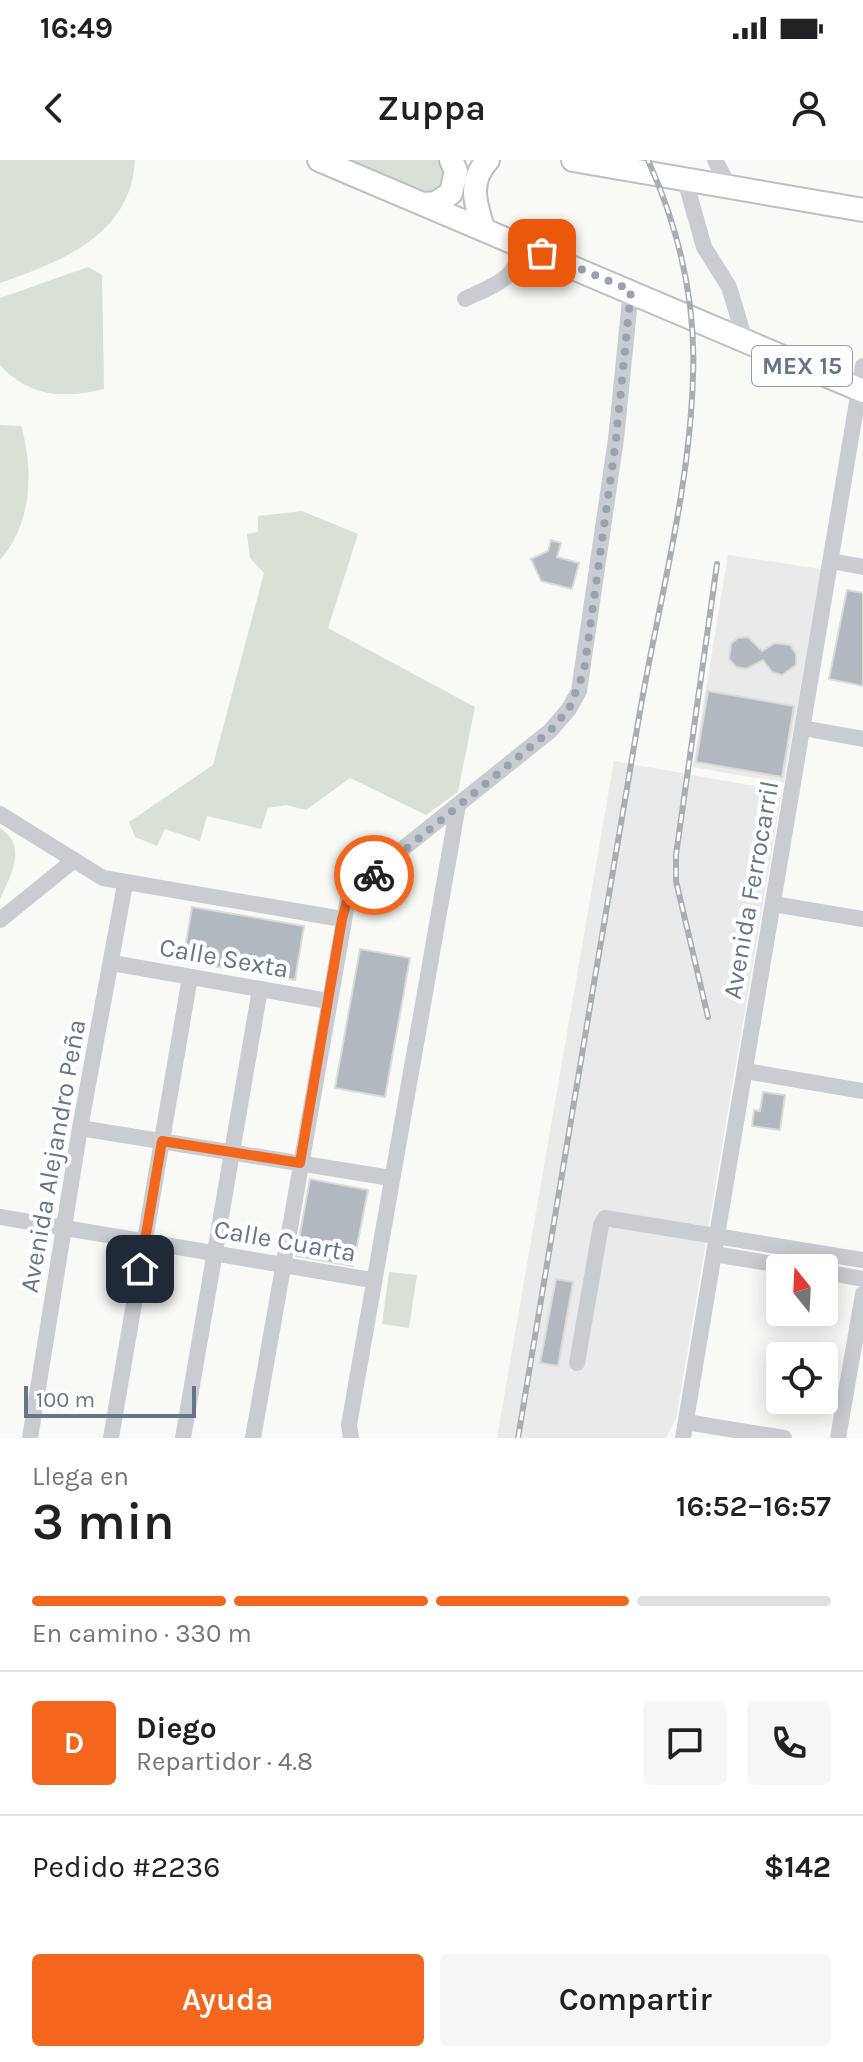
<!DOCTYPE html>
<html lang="es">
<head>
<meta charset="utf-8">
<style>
	:root { --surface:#fff; --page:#f6f6f6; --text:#202124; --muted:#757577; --line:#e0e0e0; --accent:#f2671d }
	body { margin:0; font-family:Karla,sans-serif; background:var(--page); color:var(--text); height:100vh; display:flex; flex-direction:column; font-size:30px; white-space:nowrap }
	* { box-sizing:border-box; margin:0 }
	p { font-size:26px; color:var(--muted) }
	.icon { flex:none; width:44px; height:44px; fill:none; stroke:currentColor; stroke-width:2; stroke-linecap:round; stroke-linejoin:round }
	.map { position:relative; height:1278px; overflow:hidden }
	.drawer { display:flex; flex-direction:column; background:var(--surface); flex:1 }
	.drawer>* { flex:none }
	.needle { width:52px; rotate:342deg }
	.buttons { position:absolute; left:766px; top:1094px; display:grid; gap:16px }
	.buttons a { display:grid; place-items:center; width:72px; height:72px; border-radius:8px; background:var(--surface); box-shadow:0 4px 20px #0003; font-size:40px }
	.scale { position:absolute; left:24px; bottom:20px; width:172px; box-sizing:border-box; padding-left:8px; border:4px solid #65758a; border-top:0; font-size:22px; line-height:28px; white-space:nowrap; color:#65758a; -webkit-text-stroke:6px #fff; paint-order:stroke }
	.pin { position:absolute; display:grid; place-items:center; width:68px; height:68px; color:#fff; margin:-34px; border-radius:16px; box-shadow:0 4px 12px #0006 }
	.courier { position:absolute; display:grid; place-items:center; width:80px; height:80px; margin:-40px; border:6px solid #f2671d; border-radius:50%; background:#fff; color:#222; box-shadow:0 2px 10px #0007 }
	.overview em { font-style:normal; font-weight:600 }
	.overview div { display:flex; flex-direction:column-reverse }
	.overview { display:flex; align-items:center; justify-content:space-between; height:136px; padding:0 32px }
	h1 { font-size:52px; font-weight:600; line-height:60px }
	.bar { display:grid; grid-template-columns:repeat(4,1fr); gap:12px 8px; align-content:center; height:96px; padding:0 32px }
	.bar i { height:10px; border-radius:6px; background:var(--line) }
	.bar .active { background:var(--accent) }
	.bar p { grid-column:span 4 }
	.line { display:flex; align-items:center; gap:20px; padding:0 32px; border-top:2px solid var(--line) }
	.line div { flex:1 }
	.round { display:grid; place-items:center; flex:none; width:84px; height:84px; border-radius:8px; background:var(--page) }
	.button { display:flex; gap:16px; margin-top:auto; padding:16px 32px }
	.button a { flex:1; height:92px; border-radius:8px; background:var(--accent); color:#fff; font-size:32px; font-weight:600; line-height:92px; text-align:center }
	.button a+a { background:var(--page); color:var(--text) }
	.status { display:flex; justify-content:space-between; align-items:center; height:56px; padding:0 40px; background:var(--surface); direction:ltr }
	.status svg { height:22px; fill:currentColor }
	header { display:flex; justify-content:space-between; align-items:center; height:104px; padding:0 32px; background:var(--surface); font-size:36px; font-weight:600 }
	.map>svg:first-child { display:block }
</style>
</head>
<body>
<div class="status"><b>16:49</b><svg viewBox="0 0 49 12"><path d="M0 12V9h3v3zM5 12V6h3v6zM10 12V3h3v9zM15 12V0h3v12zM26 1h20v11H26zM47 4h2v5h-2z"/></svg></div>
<header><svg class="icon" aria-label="back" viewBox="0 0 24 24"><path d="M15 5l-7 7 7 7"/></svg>Zuppa<svg class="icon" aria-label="person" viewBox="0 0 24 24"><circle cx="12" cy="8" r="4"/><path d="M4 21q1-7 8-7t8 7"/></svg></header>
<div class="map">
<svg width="863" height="1278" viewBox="0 0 863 1278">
	<rect width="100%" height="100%" fill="#f9f9f6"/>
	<g fill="#e9eae9">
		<path d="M728 395 821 409 784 623 693 607Z"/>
		<path d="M614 601 782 631 676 1259 666 1278H497Z"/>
	</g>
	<g fill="#d9e1d7">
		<path d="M0 0H135C131 76 60 102 0 123Z"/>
		<path d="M340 0H444L446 25 430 36Z"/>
		<path d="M88 107 102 115 104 229C64 239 29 237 0 205V138Z"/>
		<path d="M0 265 21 266C34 310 32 364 0 400Z"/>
		<path d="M302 351 358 374 328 468 475 547 458 632 426 655 350 618 306 650 286 645 268 648 261 669 207 656 200 681 165 669 157 686 135 677 129 662 213 605 264 413 250 398 247 374 258 372V356Z"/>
		<path d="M0 668C28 686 11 715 0 739Z"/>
		<path d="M389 1112 417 1115 409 1168 382 1164Z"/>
	</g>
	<g fill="#b1b8c0" stroke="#dadbd8" stroke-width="2">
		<path d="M551 380 561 383 557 397 579 403 572 429 541 421 531 399 548 391Z"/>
		<path d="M847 430 863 433V526L829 519Z"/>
		<path d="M748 477 762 491 775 483 790 485 796 494V505L782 515 772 512 763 500 746 509 736 507 729 499 731 484 738 478Z"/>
		<path d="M708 531 794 546 782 617 696 602Z"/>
		<path d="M192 747 304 766 295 820 183 801Z"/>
		<path d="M360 789 410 798 385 937 335 928Z"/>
		<path d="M763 932 785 935 780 970 752 966 754 950 760 951Z"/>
		<path d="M310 1019 368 1030 353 1106 296 1096Z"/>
		<path d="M556 1119 573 1122 558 1206 540 1203Z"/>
	</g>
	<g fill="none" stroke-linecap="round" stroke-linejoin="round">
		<g stroke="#bcbfc4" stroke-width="26">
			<g id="major">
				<path d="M319 0 863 231"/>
				<path d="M573 0 863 50"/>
				<path d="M425 44 436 43 451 33 456 11 451 0"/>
				<path d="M483 68C475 43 468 21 488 0"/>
			</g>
		</g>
		<g stroke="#c9ccd0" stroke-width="16">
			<path d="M715 0 729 27"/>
			<path d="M685 20 704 87 729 127 745 180"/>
			<path d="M465 139C489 127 529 116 514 81"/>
			<path d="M831 401 863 407"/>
			<path d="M803 568 863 579"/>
			<path d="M0 654 103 718 342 759"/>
			<path d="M773 744 863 759"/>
			<path d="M0 760 73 701"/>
			<path d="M112 803 328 841"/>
			<path d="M745 911 863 931"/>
			<path d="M80 968 391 1018"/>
			<path d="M0 1057 372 1120"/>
			<path d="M714 1094 798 1108"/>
			<path d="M824 1112 863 1119"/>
			<path d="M577 1203 601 1065 605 1058 863 1100"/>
			<path d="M686 1262 784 1278"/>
			<path d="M30 1278 80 968 125 724"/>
			<path d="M111 1278 190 817"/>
			<path d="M183 1278 260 829"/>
			<path d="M253 1278 348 738 400 691 550 571 569 549 579 531 616 279 631 130"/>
			<path d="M351 1278 349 1265 458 645"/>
			<path d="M683 1278 863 206"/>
			<path d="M838 1278 863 1134"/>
		</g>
		<use href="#major" stroke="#fff" stroke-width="22"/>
		<g stroke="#a8aeb5" stroke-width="6">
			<g id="rail">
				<path d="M708 857 676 721V695L717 404"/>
				<path d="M518 1278C558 1040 597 801 638 563 657 448 690 332 693 215 696 141 678 67 648 0"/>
			</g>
		</g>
		<use href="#rail" stroke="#fff" stroke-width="3" stroke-dasharray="9" stroke-linecap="butt"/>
	</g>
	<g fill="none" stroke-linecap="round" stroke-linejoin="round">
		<path stroke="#99a3b0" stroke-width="8" stroke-dasharray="0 14.4" d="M374 715 550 571 569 549 584 511 616 279 631 130 542 93"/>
		<path stroke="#f2671d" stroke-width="10" d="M140 1109 162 981 300 1003 342 759 348 738 374 715"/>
	</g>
	<g text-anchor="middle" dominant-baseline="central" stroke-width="8" stroke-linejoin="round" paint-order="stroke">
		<rect fill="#fff" stroke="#939ead" stroke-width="2" x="752" y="186" width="100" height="40" rx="6"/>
		<g font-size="24" font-weight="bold" fill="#65758a">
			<text x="802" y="206">MEX 15</text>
		</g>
		<g font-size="26" fill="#65758a" stroke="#fff">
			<text transform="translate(751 730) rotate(-80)">Avenida Ferrocarril</text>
			<text transform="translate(224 798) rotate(10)">Calle Sexta</text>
			<text transform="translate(53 996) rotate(-80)">Avenida Alejandro Peña</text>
			<text transform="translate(285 1081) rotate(10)">Calle Cuarta</text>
		</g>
	</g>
</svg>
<div class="buttons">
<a><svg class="needle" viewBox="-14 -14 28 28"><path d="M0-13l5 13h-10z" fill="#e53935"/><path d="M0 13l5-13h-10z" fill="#757577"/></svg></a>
<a><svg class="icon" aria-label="locate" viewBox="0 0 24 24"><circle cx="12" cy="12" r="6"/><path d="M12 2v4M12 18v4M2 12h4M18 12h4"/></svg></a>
</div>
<div class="scale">100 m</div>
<div class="pin" style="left:542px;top:93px;background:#ea580c"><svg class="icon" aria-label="bag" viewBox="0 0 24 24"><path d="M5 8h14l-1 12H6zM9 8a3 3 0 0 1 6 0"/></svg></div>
<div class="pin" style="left:140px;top:1109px;background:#1f2937"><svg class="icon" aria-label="home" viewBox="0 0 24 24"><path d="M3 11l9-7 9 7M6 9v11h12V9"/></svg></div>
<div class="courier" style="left:374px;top:715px"><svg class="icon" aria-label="bike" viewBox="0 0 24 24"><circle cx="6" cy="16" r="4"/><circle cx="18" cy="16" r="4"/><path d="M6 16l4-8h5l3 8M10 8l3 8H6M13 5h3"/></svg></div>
</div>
<section class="drawer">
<div class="overview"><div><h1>3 min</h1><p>Llega en</p></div><em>16:52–16:57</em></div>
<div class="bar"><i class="active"></i><i class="active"></i><i class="active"></i><i></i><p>En camino · 330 m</p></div>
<div class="line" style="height:144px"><b class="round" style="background:var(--accent);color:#fff">D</b><div><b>Diego</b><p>Repartidor · 4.8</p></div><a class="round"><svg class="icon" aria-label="chat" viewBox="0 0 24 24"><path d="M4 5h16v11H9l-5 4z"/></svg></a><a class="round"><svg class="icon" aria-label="phone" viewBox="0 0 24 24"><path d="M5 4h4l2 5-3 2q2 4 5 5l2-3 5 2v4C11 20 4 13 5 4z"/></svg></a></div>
<div class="line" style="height:104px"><div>Pedido #2236</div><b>$142</b></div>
<div class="button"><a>Ayuda</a><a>Compartir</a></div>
</section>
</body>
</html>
